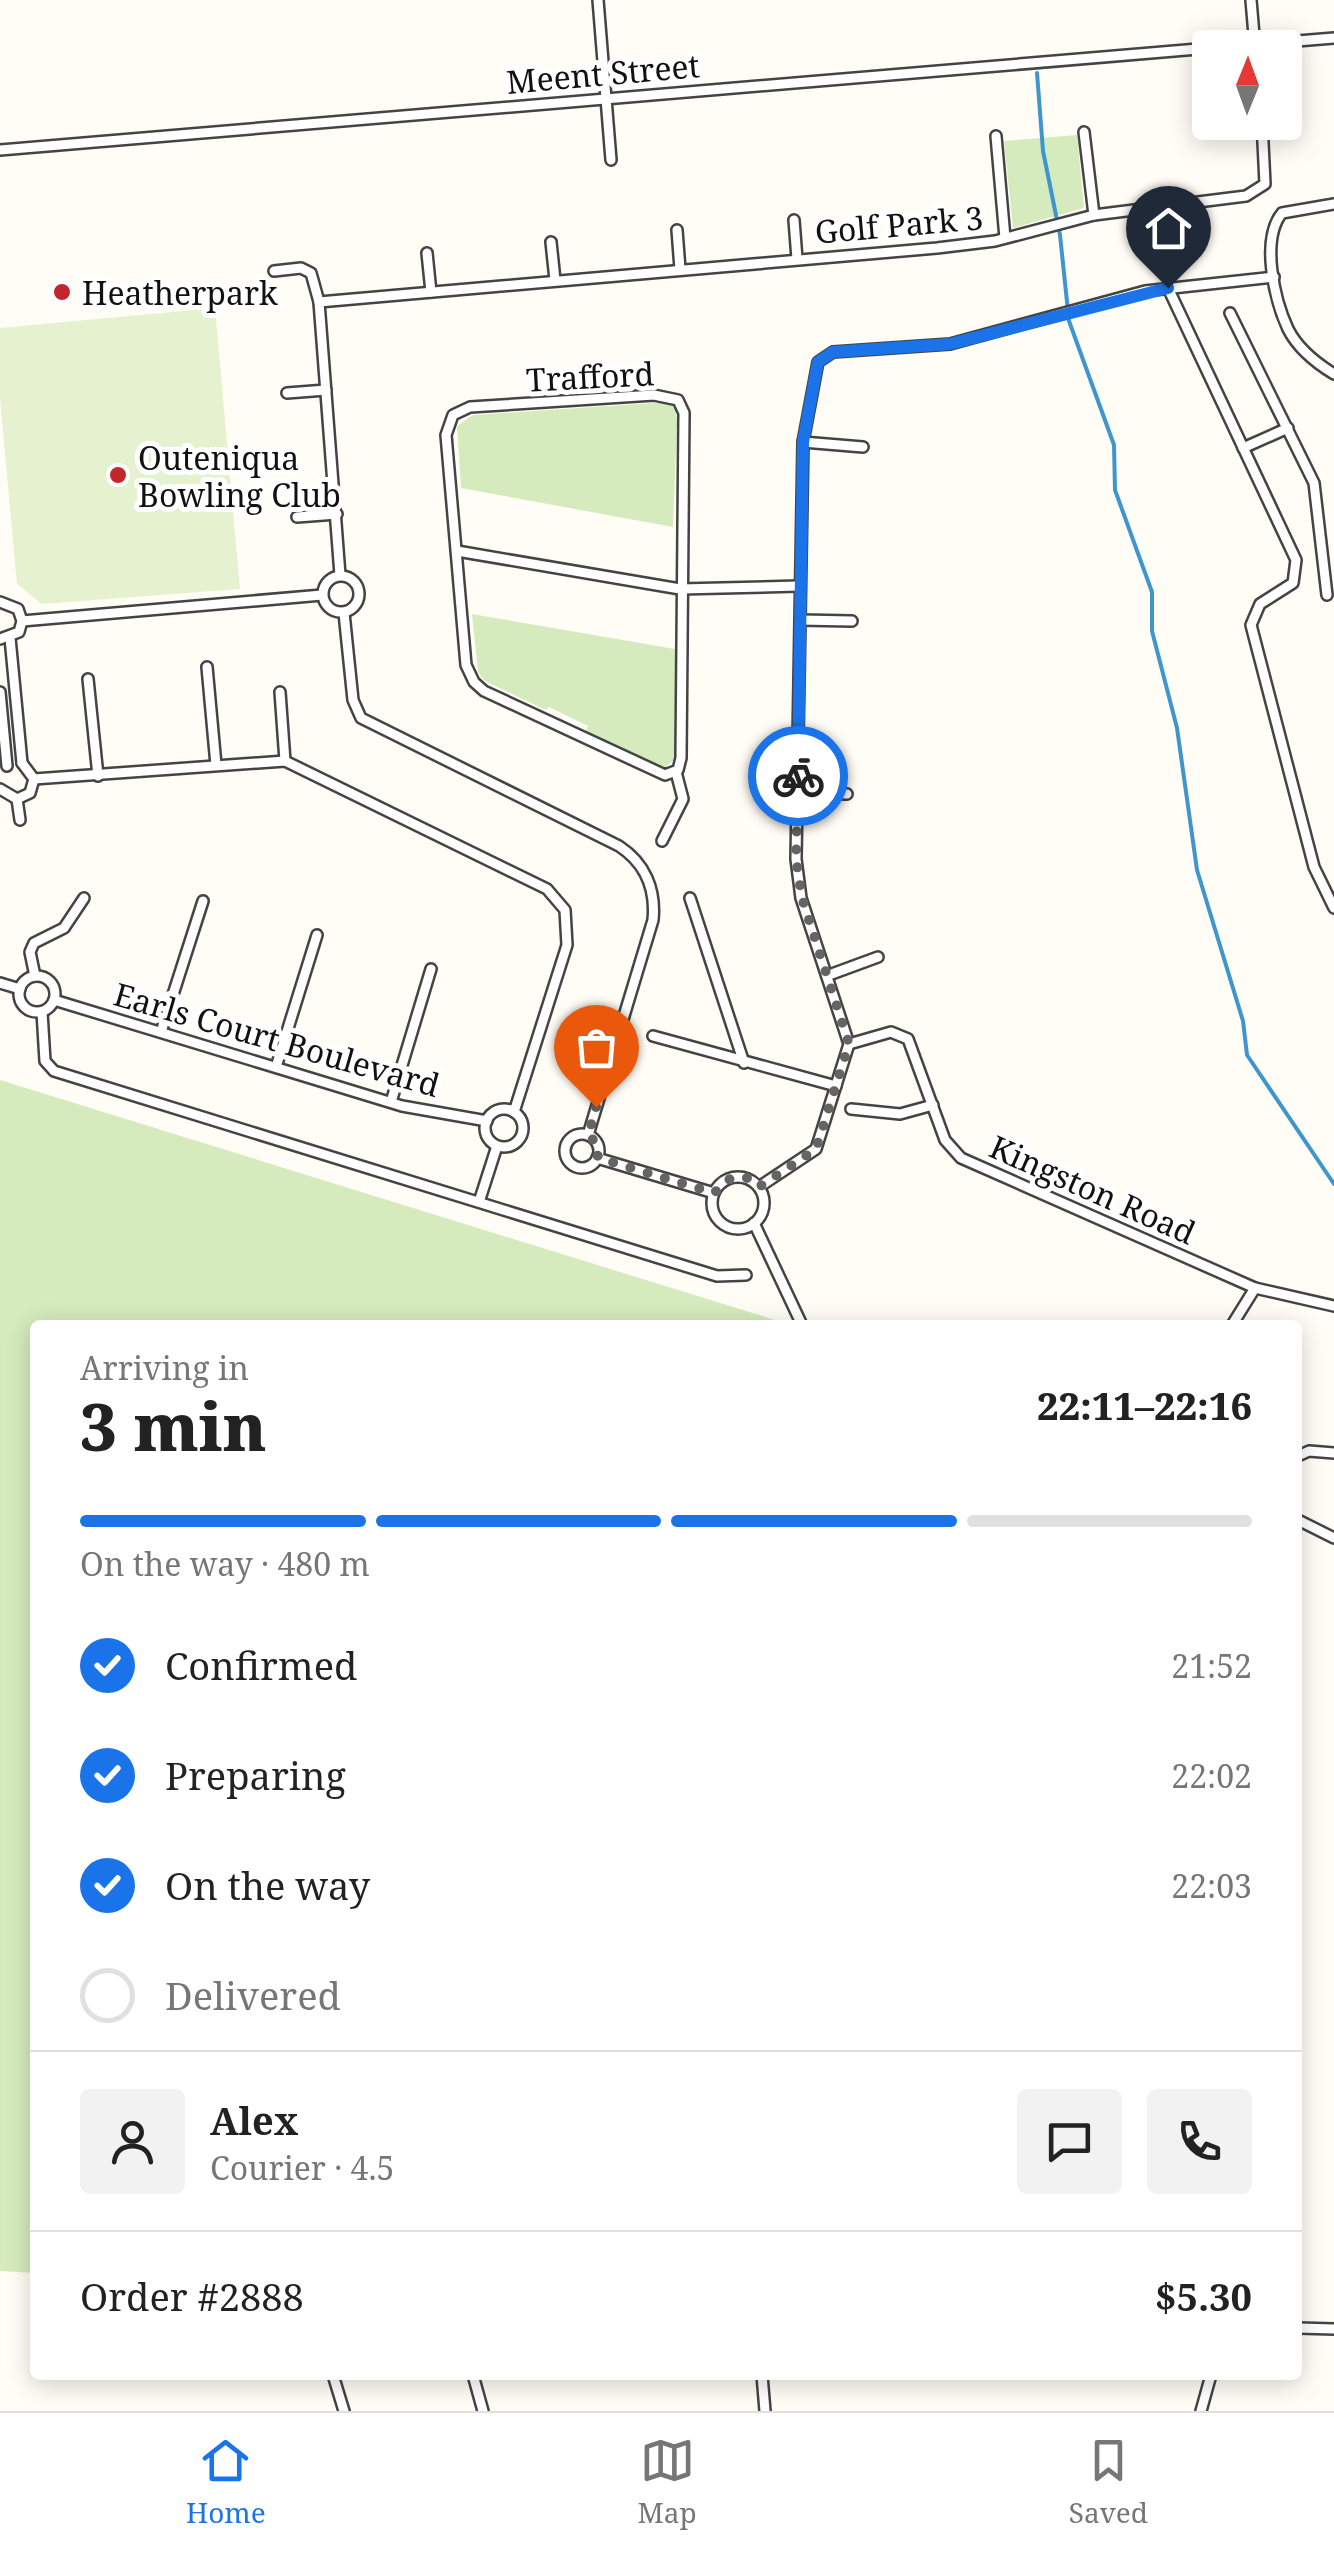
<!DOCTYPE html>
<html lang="en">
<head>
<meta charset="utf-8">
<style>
	:root { --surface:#fff; --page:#f2f2f2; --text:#222; --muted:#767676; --line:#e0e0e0; --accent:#1a73e8 }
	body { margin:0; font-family:"Noto Serif",serif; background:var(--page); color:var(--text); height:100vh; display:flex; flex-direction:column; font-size:38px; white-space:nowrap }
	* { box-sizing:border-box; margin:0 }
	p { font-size:32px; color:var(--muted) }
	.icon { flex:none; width:55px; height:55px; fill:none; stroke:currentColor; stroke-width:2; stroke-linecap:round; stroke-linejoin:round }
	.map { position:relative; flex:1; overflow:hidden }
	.panel { position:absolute; left:30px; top:1320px; width:1272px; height:1060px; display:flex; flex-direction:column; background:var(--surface); border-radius:10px; box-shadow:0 5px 25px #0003 }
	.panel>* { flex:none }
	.needle { width:65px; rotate:1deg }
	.controls { position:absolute; left:1192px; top:30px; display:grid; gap:20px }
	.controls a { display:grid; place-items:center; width:110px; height:110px; border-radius:10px; background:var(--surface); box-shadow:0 5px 25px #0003; font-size:50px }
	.pin { position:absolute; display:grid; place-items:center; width:85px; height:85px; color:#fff; margin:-102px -42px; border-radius:50% 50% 50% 0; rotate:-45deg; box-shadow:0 0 10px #0007 }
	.pin .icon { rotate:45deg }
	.courier { position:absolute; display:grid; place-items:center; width:100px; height:100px; margin:-50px; border:8px solid #1a73e8; border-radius:50%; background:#fff; color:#222; box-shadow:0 2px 12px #0007 }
	.overview em { font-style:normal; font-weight:800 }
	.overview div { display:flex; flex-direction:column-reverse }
	.overview { display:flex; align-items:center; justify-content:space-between; height:170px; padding:0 50px }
	h1 { font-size:65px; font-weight:800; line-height:75px }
	.bar { display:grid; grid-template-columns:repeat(4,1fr); gap:15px 10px; align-content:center; height:120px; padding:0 50px }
	.bar i { height:12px; border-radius:8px; background:var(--line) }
	.bar .active { background:var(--accent) }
	.bar p { grid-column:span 4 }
	.line { display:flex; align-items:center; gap:25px; padding:0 50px; border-top:2px solid var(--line) }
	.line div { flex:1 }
	.round { display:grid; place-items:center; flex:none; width:105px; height:105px; border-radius:10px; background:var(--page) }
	ol { padding:0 50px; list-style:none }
	li { display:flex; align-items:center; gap:30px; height:110px }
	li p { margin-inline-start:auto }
	li .icon { padding:10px; border-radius:50%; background:var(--accent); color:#fff; stroke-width:4 }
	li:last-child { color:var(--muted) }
	li i { width:55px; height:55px; border:5px solid var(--line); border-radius:50% }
	.dock { display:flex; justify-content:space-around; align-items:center; height:140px; border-top:2px solid var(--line); background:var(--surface); font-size:28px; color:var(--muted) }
	.dock a { display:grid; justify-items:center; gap:5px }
	.dock .active { color:var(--accent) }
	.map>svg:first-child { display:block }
</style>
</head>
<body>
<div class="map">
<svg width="1334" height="2411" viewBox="0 0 1334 2411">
	<rect width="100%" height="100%" fill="#fffdf5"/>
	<g fill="#d5ebbd">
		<path d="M1077 135 1084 208 1013 228 1004 141Z"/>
		<path d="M668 402 675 408 677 420 673 527 461 488 457 426 473 415Z"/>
		<path d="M472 614 675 649V759L665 768 586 731 588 726 549 707 546 710 485 681 478 672Z"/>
		<path d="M0 1080 788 1324 35 1325V2273L0 2271Z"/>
	</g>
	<path fill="#e6f2cf" d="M215 308 240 589 42 604 17 584 0 399V328Z"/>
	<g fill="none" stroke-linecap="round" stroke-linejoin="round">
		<path stroke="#3f96cf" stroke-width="4" d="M1037 73 1043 151 1060 235 1069 321 1114 445 1115 490 1152 592V631L1177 728 1197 870 1243 1021 1247 1055 1334 1184"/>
		<g stroke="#444" stroke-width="14">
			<g id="street">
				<path d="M598 0 611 160"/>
				<path d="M1251 0 1255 47"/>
				<path d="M1214 48 1334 38"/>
				<path d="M1084 132 1094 215"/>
				<path d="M996 136 1005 238"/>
				<path d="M0 150 1210 48"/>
				<path d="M1334 204 1282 213C1260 240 1275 301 1288 329 1298 349 1316 363 1334 374"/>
				<path d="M794 220 797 259"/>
				<path d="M677 230 680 269"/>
				<path d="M551 242 555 280"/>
				<path d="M427 253 431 292"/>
				<path d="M274 271 301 268 311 273 319 302"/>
				<path d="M1168 288 1296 560 1293 583 1260 604 1251 625 1314 867 1334 908"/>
				<path d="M1230 313 1314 483 1327 595"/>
				<path d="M287 393 326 390"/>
				<path d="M654 395 678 400 684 413 681 758 678 770 665 775 484 691 474 682 466 665 446 435 453 415 470 407Z"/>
				<path d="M803 442 863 447"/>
				<path d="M1243 448 1288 428"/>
				<path d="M297 517 337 514"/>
				<path d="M457 551 680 589 799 586"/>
				<path d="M340 575 319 302 937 248 995 241 1094 215 1246 196 1265 184 1262 122"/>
				<circle cx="341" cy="594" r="18"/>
				<path d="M0 602 18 609 22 621 19 632 0 639"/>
				<path d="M344 613 353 700 361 718 619 846C645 863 656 889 653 920L588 1135"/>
				<path d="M800 620 852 621"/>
				<path d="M22 621 322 595"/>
				<path d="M10 638 22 763"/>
				<path d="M207 667 216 765"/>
				<path d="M88 679 98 776"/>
				<path d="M0 692 7 766"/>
				<path d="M280 692 285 761"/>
				<path d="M34 779 285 761 547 889 565 910 567 945 514 1112"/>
				<path d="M0 789 17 799 30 793 34 779 22 763"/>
				<path d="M798 793 847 794"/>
				<path d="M17 799 20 820"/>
				<path d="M662 841 683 799 676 772"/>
				<path d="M690 898 744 1063"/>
				<path d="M829 975 878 957"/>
				<path d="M35 976 30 952 34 943 64 928 84 898"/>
				<circle cx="37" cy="994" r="18"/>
				<path d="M0 983 20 989"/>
				<path d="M54 1000 402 1106 487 1121"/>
				<path d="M42 1012 45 1061 54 1071 717 1276 746 1275"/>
				<path d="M161 1032 203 901"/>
				<path d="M653 1036 836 1086"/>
				<path d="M849 1044 891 1032 908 1039 945 1140 961 1158 1255 1288 1334 1306"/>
				<path d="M276 1067 317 935"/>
				<path d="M391 1102 431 969"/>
				<path d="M851 1109 900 1114 933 1105"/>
				<circle cx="504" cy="1128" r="19"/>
				<circle cx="582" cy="1151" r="17"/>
				<path d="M597 1158 714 1193"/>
				<circle cx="738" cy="1203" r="26"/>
				<path d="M759 1187 816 1149 849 1044 801 898 796 859 803 442 818 362 833 352 950 344 1145 291 1274 277"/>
				<path d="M479 1202 497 1146"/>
				<path d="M754 1223 802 1325"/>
				<path d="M1232 1325 1255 1288"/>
				<path d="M1298 1456 1309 1451 1334 1453"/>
				<path d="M1298 1520 1334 1538"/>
				<path d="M1298 2328 1334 2329"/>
				<path d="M333 2375 344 2411"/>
				<path d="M473 2375 483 2411"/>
				<path d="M762 2375 765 2411"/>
				<path d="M1201 2411 1211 2375"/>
			</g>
		</g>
		<use href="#street" stroke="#fff" stroke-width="9"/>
	</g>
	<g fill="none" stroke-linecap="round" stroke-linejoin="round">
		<path stroke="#646461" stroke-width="10" stroke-dasharray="0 18" d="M596 1107 588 1136 596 1142 598 1158 714 1193 731 1178H747L759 1187 816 1149 849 1044 802 898 796 859 798 776"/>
		<path stroke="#1a73e8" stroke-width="12" d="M798 776 803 442 818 362 833 352 950 344 1168 288"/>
	</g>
	<g fill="#c4262e" stroke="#fff" stroke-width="4">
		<circle cx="62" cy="292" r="10"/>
		<circle cx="118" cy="475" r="10"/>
	</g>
	<g text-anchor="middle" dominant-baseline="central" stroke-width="10" stroke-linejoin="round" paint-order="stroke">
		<g font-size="32" fill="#111" stroke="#fff">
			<text transform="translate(603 73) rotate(-5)">Meent Street</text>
			<text transform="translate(899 224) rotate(-5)">Golf Park 3</text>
			<text transform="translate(590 376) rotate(-3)">Trafford</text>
			<text transform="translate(277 1039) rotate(16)">Earls Court Boulevard</text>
			<text transform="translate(1093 1189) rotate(24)">Kingston Road</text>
		</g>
		<g font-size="32" fill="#111" stroke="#fff" text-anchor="start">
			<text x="82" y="292">Heatherpark</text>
			<text x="138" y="457">Outeniqua<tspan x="138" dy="37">Bowling Club</tspan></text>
		</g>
	</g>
</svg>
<div class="controls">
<a><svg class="needle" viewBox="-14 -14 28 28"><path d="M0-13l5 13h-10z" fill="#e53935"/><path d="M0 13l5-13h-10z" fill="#767676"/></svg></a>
</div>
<div class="pin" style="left:596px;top:1107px;background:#ea580c"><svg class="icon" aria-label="bag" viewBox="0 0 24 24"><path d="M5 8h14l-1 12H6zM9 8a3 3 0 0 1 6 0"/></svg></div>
<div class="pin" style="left:1168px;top:288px;background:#1f2937"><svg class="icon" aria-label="home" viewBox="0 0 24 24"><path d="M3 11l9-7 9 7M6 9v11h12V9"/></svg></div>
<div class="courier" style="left:798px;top:776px"><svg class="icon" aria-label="bike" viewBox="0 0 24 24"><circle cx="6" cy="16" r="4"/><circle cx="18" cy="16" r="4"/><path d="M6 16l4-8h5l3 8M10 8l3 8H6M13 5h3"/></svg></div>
<section class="panel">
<div class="overview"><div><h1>3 min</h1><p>Arriving in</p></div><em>22:11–22:16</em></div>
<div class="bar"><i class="active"></i><i class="active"></i><i class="active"></i><i></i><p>On the way · 480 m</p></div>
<ol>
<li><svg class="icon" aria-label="check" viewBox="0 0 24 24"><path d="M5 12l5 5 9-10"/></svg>Confirmed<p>21:52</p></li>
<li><svg class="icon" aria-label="check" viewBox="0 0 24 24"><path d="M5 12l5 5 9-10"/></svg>Preparing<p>22:02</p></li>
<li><svg class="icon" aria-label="check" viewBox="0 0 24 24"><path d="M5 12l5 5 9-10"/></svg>On the way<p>22:03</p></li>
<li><i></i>Delivered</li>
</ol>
<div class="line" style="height:180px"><a class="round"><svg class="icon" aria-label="person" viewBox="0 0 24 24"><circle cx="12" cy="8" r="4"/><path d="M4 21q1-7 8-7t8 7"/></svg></a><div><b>Alex</b><p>Courier · 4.5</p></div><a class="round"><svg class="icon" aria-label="chat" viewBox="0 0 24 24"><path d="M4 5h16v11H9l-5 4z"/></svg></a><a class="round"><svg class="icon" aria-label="phone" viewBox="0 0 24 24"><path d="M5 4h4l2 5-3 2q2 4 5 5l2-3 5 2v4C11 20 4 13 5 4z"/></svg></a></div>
<div class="line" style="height:130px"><div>Order #2888</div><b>$5.30</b></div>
</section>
</div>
<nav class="dock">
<a class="active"><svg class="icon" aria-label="home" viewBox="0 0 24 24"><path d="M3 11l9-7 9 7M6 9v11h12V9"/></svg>Home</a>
<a><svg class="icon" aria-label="map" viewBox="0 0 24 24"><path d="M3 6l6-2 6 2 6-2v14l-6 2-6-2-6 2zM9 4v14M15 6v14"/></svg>Map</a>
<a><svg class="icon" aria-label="saved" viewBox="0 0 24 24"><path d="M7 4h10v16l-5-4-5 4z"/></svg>Saved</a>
</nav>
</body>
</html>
